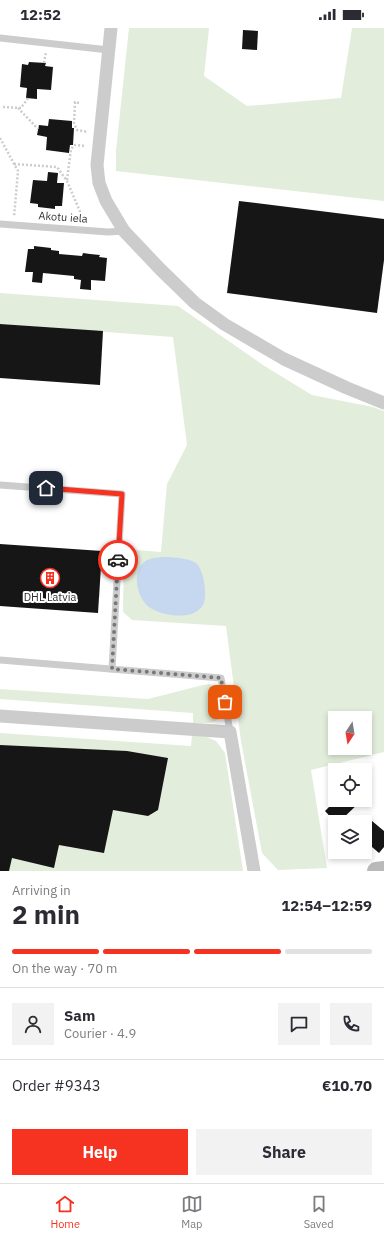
<!DOCTYPE html>
<html lang="en">
<head>
<meta charset="utf-8">
<style>
	:root { --surface:#fff; --page:#f2f2f3; --text:#2b2b33; --muted:#7c7c81; --line:#e1e1e2; --accent:#f63221 }
	body { margin:0; font-family:"IBM Plex Sans",sans-serif; background:var(--page); color:var(--text); height:100vh; display:flex; flex-direction:column; font-size:15px; white-space:nowrap }
	* { box-sizing:border-box; margin:0 }
	p { font-size:13px; color:var(--muted) }
	.icon { flex:none; width:22px; height:22px; fill:none; stroke:currentColor; stroke-width:2; stroke-linecap:round; stroke-linejoin:round }
	.map { position:relative; height:843px; overflow:hidden }
	.sheet { display:flex; flex-direction:column; background:var(--surface); flex:1 }
	.sheet>* { flex:none }
	.needle { width:26px; rotate:192deg }
	.controls { position:absolute; left:328px; top:683px; display:grid; gap:8px }
	.controls a { display:grid; place-items:center; width:44px; height:44px; border-radius:0px; background:var(--surface); box-shadow:0 2px 6px #0003; font-size:20px }
	.pin { position:absolute; display:grid; place-items:center; width:34px; height:34px; color:#fff; margin:-17px; border-radius:8px; box-shadow:0 2px 6px #0006 }
	.courier { position:absolute; display:grid; place-items:center; width:40px; height:40px; margin:-20px; border:3px solid #f63221; border-radius:50%; background:#fff; color:#222; box-shadow:0 1px 5px #0007 }
	.overview em { font-style:normal; font-weight:800 }
	.overview div { display:flex; flex-direction:column-reverse }
	.overview { display:flex; align-items:center; justify-content:space-between; height:68px; padding:0 12px }
	h1 { font-size:26px; font-weight:800; line-height:30px }
	.bar { display:grid; grid-template-columns:repeat(4,1fr); gap:6px 4px; align-content:center; height:48px; padding:0 12px }
	.bar i { height:5px; border-radius:3px; background:var(--line) }
	.bar .current { background:var(--accent) }
	.bar p { grid-column:span 4 }
	.line { display:flex; align-items:center; gap:10px; padding:0 12px; border-top:1px solid var(--line) }
	.line div { flex:1 }
	.round { display:grid; place-items:center; flex:none; width:42px; height:42px; border-radius:0px; background:var(--page) }
	.button { display:flex; gap:8px; margin-top:auto; padding:8px 12px }
	.button a { flex:1; height:46px; border-radius:0px; background:var(--accent); color:#fff; font-size:16px; font-weight:800; line-height:46px; text-align:center }
	.button a+a { background:var(--page); color:var(--text) }
	.status { display:flex; justify-content:space-between; align-items:center; height:28px; padding:0 20px; background:var(--surface); direction:ltr }
	.status svg { height:11px; fill:currentColor }
	.dock { display:flex; justify-content:space-around; align-items:center; height:56px; border-top:1px solid var(--line); background:var(--surface); font-size:11px; color:var(--muted) }
	.dock a { display:grid; justify-items:center; gap:2px }
	.dock .current { color:var(--accent) }
	.map>svg:first-child { display:block }
</style>
</head>
<body>
<div class="status"><b>12:52</b><svg viewBox="0 0 49 12"><path d="M0 12V9h3v3zM5 12V6h3v6zM10 12V3h3v9zM15 12V0h3v12zM26 1h20v11H26zM47 4h2v5h-2z"/></svg></div>
<div class="map">
<svg width="384" height="843" viewBox="0 0 384 843">
	<rect width="100%" height="100%" fill="#fff"/>
	<g fill="#e2eddb" fill-rule="evenodd">
		<path d="M129 0H209L204 48 247 78 341 70 352 0H384V173L116 143V123Z"/>
		<path d="M0 265 178 278 266 339 312 367 373 379 384 383V724L311 742 327 840 278 842 262 825 241 713 226 598 132 592 123 584 124 521 161 524 167 456 187 417 173 309 0 296ZM335 690H365V720H335Z"/>
		<path d="M210 656C211 657 214 658 215 660 221 665 224 686 217 692 210 697 201 695 193 695V685L0 671V661L148 671 203 657Z"/>
		<path d="M0 705 191 718 192 707 207 709 216 713 225 725 243 843H0Z"/>
	</g>
	<path fill="#c5d8ef" d="M168 529C177 530 190 530 197 536 204 543 208 570 203 577 201 581 195 585 191 586 180 590 158 586 149 579 137 570 130 541 147 532 154 529 161 529 168 529Z"/>
	<g fill="#161616">
		<path d="M243 2 258 3 257 22 242 21Z"/>
		<path d="M29 34 46 35 45 38 53 39 51 62 37 61V71L26 70 27 60 20 59 22 36 28 37Z"/>
		<path d="M49 91 72 93V100H74L73 117H70L69 125 46 122 47 109 37 107 39 97 48 98Z"/>
		<path d="M48 144 58 145 57 155H64L62 178H55V181L38 179V176L30 175 33 152 47 153Z"/>
		<path d="M239 173 384 191V232L377 285 227 265Z"/>
		<path d="M34 218 51 220V222L59 223V226L82 228 83 225 90 226 100 227 99 229 107 230 105 253 91 252V262L80 261 81 252 74 251V248L43 245 42 255 32 254 33 244H25L28 221H34Z"/>
		<path d="M0 296 103 303 100 357 0 350Z"/>
		<path d="M0 516 102 523 98 585 0 578Z"/>
		<path d="M0 717 127 723 168 730 158 782 148 788 113 782 104 825 59 817 54 840 12 830 9 843H0Z"/>
		<path d="M336 772H362L339 794H335L325 783Z"/>
		<path d="M372 793 384 803V819L379 825 365 813V801Z"/>
	</g>
	<g fill="none" stroke-linecap="round" stroke-linejoin="round">
		<g stroke="#ccc" stroke-width="2.5" stroke-dasharray="2 2" stroke-linecap="butt">
			<path d="M44 35 46 24"/>
			<path d="M79 75 75 74 74 95 77 102 88 104"/>
			<path d="M3 79 21 80 28 70"/>
			<path d="M18 80 38 101"/>
			<path d="M0 110 18 143 14 189"/>
			<path d="M14 136 57 139 67 153 84 193"/>
			<path d="M67 152 71 121 75 117 86 118"/>
		</g>
		<g stroke="#ccc" stroke-width="7">
			<path d="M0 10 109 22"/>
			<path d="M0 196 108 204 124 203"/>
			<path d="M0 457 122 466 112 641"/>
			<path d="M0 632 221 650 230 704"/>
		</g>
		<g stroke="#ccc" stroke-width="13">
			<path d="M111 0 97 137 99 155 106 173 124 203 160 241 195 275 224 296 284 331 347 360 384 375"/>
			<path d="M0 688 230 704 254 843"/>
		</g>
		<path stroke="#b9b9b9" stroke-width="18" d="M376 843 384 842"/>
	</g>
	<g fill="none" stroke-linecap="round" stroke-linejoin="round">
		<path stroke="#787878" stroke-width="4" stroke-dasharray="0 7.2" d="M118 532 112 641 221 650 225 674"/>
		<path stroke="#f63221" stroke-width="5" d="M46 460 122 466 118 532"/>
	</g>
	<defs>
		<g id="building-ring" transform="scale(1)"><circle r="9.5" fill="#fff" stroke="#f63221" stroke-width="1.5"/><path d="M-4-6H4V6H1V3H-1V6H-4ZM-2.5-4.3h1.7v1.8h-1.7ZM.8-4.3h1.7v1.8H.8ZM-2.5-1h1.7V.8h-1.7ZM.8-1h1.7V.8H.8Z" fill="#f63221"/></g>
	</defs>
	<g fill-rule="evenodd">
		<use href="#building-ring" x="50" y="550"/>
	</g>
	<g text-anchor="middle" dominant-baseline="central" stroke-width="4" stroke-linejoin="round" paint-order="stroke">
		<g font-size="11" fill="#2f2f2f" stroke="#fff">
			<text transform="translate(63 189) rotate(4)">Akotu iela</text>
		</g>
		<g font-size="11" fill="#2f2f2f" stroke="#fff">
			<text x="50" y="569">DHL Latvia</text>
		</g>
	</g>
</svg>
<div class="controls">
<a><svg class="needle" viewBox="-14 -14 28 28"><path d="M0-13l5 13h-10z" fill="#e53935"/><path d="M0 13l5-13h-10z" fill="#7c7c81"/></svg></a>
<a><svg class="icon" aria-label="locate" viewBox="0 0 24 24"><circle cx="12" cy="12" r="6"/><path d="M12 2v4M12 18v4M2 12h4M18 12h4"/></svg></a>
<a><svg class="icon" aria-label="layers" viewBox="0 0 24 24"><path d="M12 4l9 5-9 5-9-5zM3 14l9 5 9-5"/></svg></a>
</div>
<div class="pin" style="left:225px;top:674px;background:#ea580c"><svg class="icon" aria-label="bag" viewBox="0 0 24 24"><path d="M5 8h14l-1 12H6zM9 8a3 3 0 0 1 6 0"/></svg></div>
<div class="pin" style="left:46px;top:460px;background:#1f2937"><svg class="icon" aria-label="home" viewBox="0 0 24 24"><path d="M3 11l9-7 9 7M6 9v11h12V9"/></svg></div>
<div class="courier" style="left:118px;top:532px"><svg class="icon" aria-label="car" viewBox="0 0 24 24"><path d="M5 17H2v-5l4-1 3-4h7l3 4 3 1v5h-3M9 17h6M6 11h13"/><circle cx="7" cy="17" r="2"/><circle cx="17" cy="17" r="2"/></svg></div>
</div>
<section class="sheet">
<div class="overview"><div><h1>2 min</h1><p>Arriving in</p></div><em>12:54–12:59</em></div>
<div class="bar"><i class="current"></i><i class="current"></i><i class="current"></i><i></i><p>On the way · 70 m</p></div>
<div class="line" style="height:72px"><a class="round"><svg class="icon" aria-label="person" viewBox="0 0 24 24"><circle cx="12" cy="8" r="4"/><path d="M4 21q1-7 8-7t8 7"/></svg></a><div><b>Sam</b><p>Courier · 4.9</p></div><a class="round"><svg class="icon" aria-label="chat" viewBox="0 0 24 24"><path d="M4 5h16v11H9l-5 4z"/></svg></a><a class="round"><svg class="icon" aria-label="phone" viewBox="0 0 24 24"><path d="M5 4h4l2 5-3 2q2 4 5 5l2-3 5 2v4C11 20 4 13 5 4z"/></svg></a></div>
<div class="line" style="height:52px"><div>Order #9343</div><b>€10.70</b></div>
<div class="button"><a>Help</a><a>Share</a></div>
</section>
<nav class="dock">
<a class="current"><svg class="icon" aria-label="home" viewBox="0 0 24 24"><path d="M3 11l9-7 9 7M6 9v11h12V9"/></svg>Home</a>
<a><svg class="icon" aria-label="map" viewBox="0 0 24 24"><path d="M3 6l6-2 6 2 6-2v14l-6 2-6-2-6 2zM9 4v14M15 6v14"/></svg>Map</a>
<a><svg class="icon" aria-label="saved" viewBox="0 0 24 24"><path d="M7 4h10v16l-5-4-5 4z"/></svg>Saved</a>
</nav>
</body>
</html>
